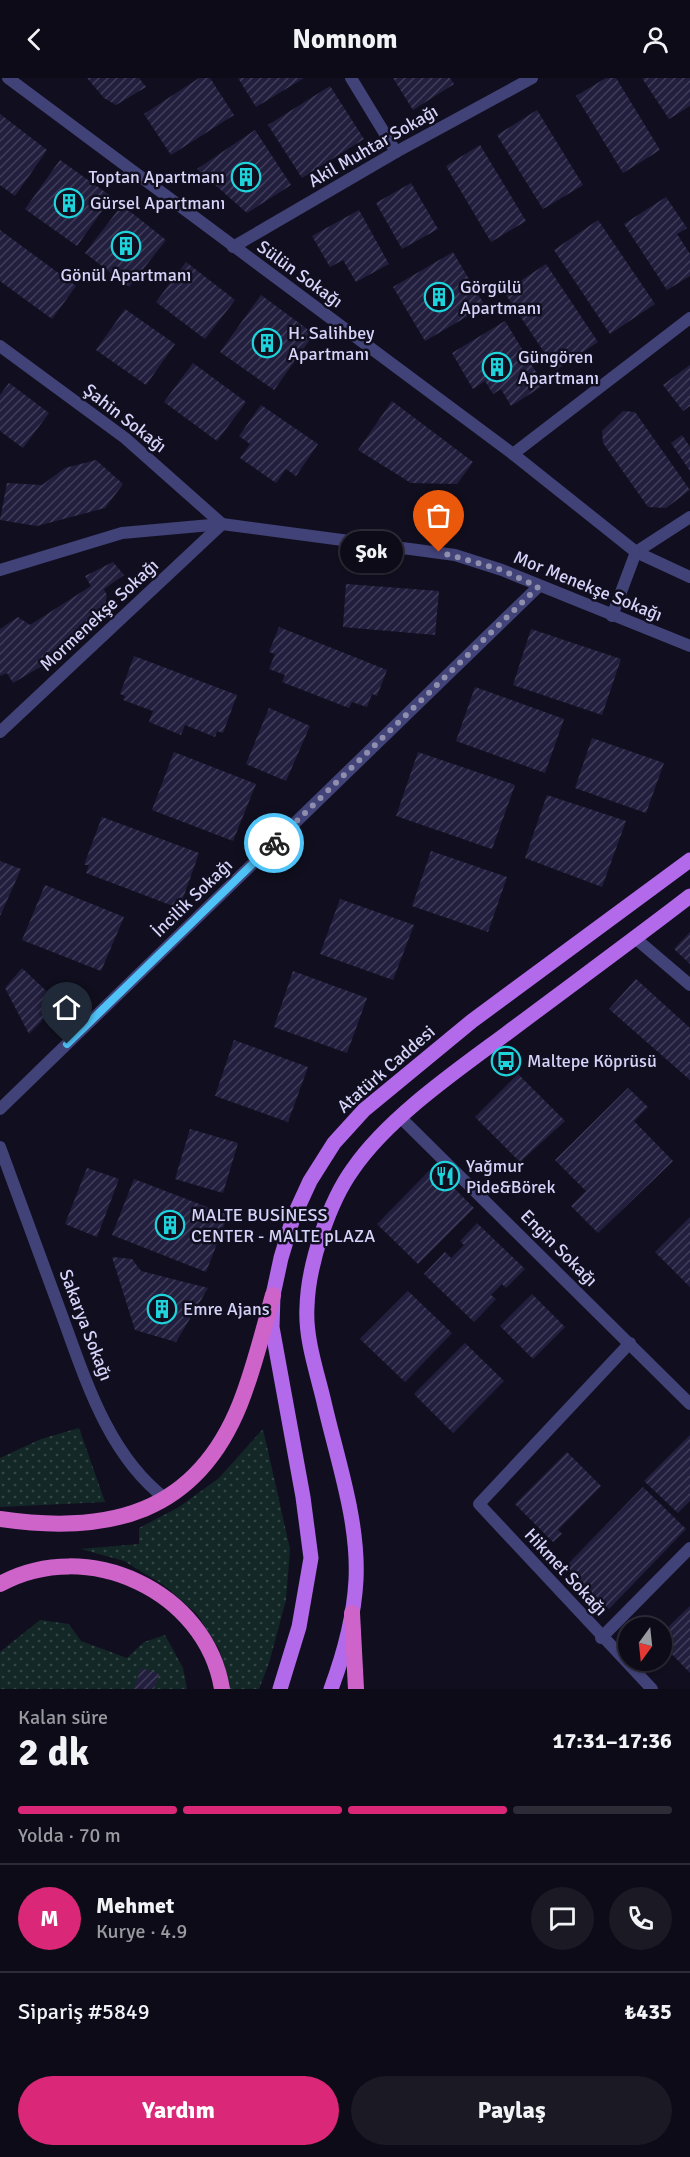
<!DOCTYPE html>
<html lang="tr">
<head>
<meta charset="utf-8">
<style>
	:root { --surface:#0d0b17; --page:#1b1924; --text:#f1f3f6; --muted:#9a9ba1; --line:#2d2b36; --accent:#db2777 }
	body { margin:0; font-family:Signika,sans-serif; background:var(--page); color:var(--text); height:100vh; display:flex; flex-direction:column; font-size:22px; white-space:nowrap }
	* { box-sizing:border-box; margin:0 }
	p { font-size:20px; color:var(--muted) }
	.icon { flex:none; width:33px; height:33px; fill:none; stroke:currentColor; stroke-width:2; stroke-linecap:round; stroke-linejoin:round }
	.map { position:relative; height:1611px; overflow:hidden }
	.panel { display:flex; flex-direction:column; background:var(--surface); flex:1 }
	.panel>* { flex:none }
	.needle { width:39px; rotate:195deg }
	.fabs { position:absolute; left:618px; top:1539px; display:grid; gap:12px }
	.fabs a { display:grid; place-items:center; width:54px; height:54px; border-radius:50%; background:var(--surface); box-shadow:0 2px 4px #0004,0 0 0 2px var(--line); font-size:30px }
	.pin { position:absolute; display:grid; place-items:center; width:51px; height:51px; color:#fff; margin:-62px -26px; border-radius:50% 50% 50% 0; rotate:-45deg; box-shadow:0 0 6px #0007 }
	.pin .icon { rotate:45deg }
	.courier { position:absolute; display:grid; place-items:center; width:60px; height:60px; margin:-30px; border:4px solid #4fc3f7; border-radius:50%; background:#fff; color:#222; box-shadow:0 2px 8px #0007 }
	.bubble { position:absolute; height:42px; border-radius:21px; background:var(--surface); box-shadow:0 2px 4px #0004,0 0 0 2px var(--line); font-size:20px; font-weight:700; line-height:42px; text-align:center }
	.summary em { font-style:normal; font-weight:700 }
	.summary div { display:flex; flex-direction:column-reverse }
	.summary { display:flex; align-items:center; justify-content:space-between; height:102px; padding:0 18px }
	h1 { font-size:39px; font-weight:700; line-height:45px }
	.bar { display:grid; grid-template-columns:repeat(4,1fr); gap:9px 6px; align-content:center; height:72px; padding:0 18px }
	.bar i { height:8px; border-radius:4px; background:var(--line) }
	.bar .current { background:var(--accent) }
	.bar p { grid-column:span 4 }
	.line { display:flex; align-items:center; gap:15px; padding:0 18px; border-top:2px solid var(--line) }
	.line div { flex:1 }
	.round { display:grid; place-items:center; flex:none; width:63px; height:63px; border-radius:32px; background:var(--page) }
	.primary-button { display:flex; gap:12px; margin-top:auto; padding:12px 18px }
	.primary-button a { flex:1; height:69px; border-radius:36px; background:var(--accent); color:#fff; font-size:24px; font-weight:700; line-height:69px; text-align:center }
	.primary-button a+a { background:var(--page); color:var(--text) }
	header { display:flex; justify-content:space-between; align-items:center; height:78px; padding:0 18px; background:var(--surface); font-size:27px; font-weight:700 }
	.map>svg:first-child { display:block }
</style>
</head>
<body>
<header><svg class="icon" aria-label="back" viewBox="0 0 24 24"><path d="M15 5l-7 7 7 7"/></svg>Nomnom<svg class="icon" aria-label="person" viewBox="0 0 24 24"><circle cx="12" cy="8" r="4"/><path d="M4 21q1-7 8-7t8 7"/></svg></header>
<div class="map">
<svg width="690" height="1611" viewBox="0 0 690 1611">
	<defs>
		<pattern id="grass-dots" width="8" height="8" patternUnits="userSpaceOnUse" patternTransform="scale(1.5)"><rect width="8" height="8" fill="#132826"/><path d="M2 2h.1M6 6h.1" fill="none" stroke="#344646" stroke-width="1.8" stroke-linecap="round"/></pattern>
		<pattern id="building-hatch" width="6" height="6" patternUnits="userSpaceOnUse" patternTransform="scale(1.5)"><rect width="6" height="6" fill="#221e3d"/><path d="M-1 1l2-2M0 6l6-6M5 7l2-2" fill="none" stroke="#413e5a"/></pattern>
	</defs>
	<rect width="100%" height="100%" fill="#110f1f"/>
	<g fill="url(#grass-dots)">
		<path d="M79 1350 105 1424 0 1429V1380L41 1361Z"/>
		<path d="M263 1351 290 1471 286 1522 269 1585 259 1611H230L220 1573 197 1536 165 1508 124 1483 81 1471 139 1466V1450L179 1429 219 1400Z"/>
		<path d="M40 1542 69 1546 81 1563 127 1580 144 1564 165 1557 183 1590 187 1611H0V1574Z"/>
	</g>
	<g fill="url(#building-hatch)">
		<path d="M87 0H139L146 9 116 27 104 20Z"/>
		<path d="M199 0H210L234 37 171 77 144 36Z"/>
		<path d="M238 0H304L256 29Z"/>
		<path d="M393 0H450L454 6 413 32Z"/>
		<path d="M606 0H616L660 72 623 95 576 18Z"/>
		<path d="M642 0H690V28L669 41Z"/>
		<path d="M330 8 364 61 302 100 268 47Z"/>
		<path d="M537 32 583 107 543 131 497 57Z"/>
		<path d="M0 36 47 72 15 118 0 107Z"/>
		<path d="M255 52 291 107 247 135 197 91Z"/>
		<path d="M480 67 526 143 491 164 446 88Z"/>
		<path d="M60 82 112 119 77 168 25 131Z"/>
		<path d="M411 105 438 151 402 171 376 125Z"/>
		<path d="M666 119 687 150 677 156 690 176V198L667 212 624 146Z"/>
		<path d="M122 127 166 162 129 209 85 175Z"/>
		<path d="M359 132 389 186 356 204 343 182 330 189 312 158Z"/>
		<path d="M598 142 655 226 610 256 554 172Z"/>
		<path d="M0 152 76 208 52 241 0 203Z"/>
		<path d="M453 174 485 228 425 263 393 209Z"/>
		<path d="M186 184 235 222 205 261 156 224Z"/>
		<path d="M546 186 598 264 556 292 504 214Z"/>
		<path d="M261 217 314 256 274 312 220 274Z"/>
		<path d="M125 231 175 266 146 307 96 272Z"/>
		<path d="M505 243 544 307 511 328 501 311 493 316 485 303 473 311 452 275Z"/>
		<path d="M193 285 246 324 217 363 164 324Z"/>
		<path d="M690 287V328L683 333 663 307Z"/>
		<path d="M9 305 49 335 23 370 0 353V317Z"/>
		<path d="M392 323 473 384 457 406 411 405 358 372Z"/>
		<path d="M261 327 318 366 296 398 286 391 276 405 240 380 250 366 239 358Z"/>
		<path d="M623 333 635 334 690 412 666 430 648 429 603 365 602 353Z"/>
		<path d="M682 357 690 369V393L671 365Z"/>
		<path d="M96 382 123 406 105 430 37 448 0 442 7 405 42 407 65 390Z"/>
		<path d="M113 484 124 497 104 511 107 518 103 533 50 576 52 582 13 605 7 595 0 598V551L18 539 30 547 91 508 85 498Z"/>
		<path d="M346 506 439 513 435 557 343 549Z"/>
		<path d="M279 549 387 592 377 618 372 616 367 629 352 624 349 630 282 604 285 597 269 591 275 576 269 574Z"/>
		<path d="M531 551 621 581 602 637 513 607Z"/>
		<path d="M134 578 237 617 223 655 217 653 215 659 185 647 181 657 149 644 153 633 123 622 125 618 120 616Z"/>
		<path d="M475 609 564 641 545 695 456 663Z"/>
		<path d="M269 630 310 648 286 703 246 686Z"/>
		<path d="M592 660 664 685 646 735 575 710Z"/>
		<path d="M174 674 256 706 233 763 152 732Z"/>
		<path d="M418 674 515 707 492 771 396 738Z"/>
		<path d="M547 717 626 743 602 809 525 780Z"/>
		<path d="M102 739 199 775 182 823 176 821 173 828 86 795 89 787H84Z"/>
		<path d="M431 773 507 799 488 854 412 828Z"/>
		<path d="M0 783 21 791 0 838Z"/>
		<path d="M45 807 124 839 101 893 22 862Z"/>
		<path d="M340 821 414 847 393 902 320 876Z"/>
		<path d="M690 854V886L674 871Z"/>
		<path d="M22 890 59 925 29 956 5 910Z"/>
		<path d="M293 893 367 920 347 975 274 949Z"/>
		<path d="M636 901 690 950V1002L609 931Z"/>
		<path d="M234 962 308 989 288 1044 215 1018Z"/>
		<path d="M518 996 565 1043 520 1084 475 1039Z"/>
		<path d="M628 1010 648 1029 634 1043 673 1083 598 1155 571 1128 586 1113 555 1082Z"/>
		<path d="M190 1051 238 1065 223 1115 175 1101Z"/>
		<path d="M433 1089 474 1130 418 1186 377 1146Z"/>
		<path d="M87 1090 119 1101 97 1159 65 1146Z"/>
		<path d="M134 1101 228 1137 206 1194 112 1157Z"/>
		<path d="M690 1139V1209L655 1174Z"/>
		<path d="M477 1145 525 1191 506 1210 502 1206 491 1217 496 1221 474 1244 424 1196 445 1174 451 1180 464 1167 460 1163Z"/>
		<path d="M112 1179 132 1181 141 1193 208 1210 176 1264 135 1252Z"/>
		<path d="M408 1213 452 1255 405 1304 360 1261Z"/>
		<path d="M532 1216 565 1249 533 1281 500 1248Z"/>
		<path d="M465 1265 504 1303 453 1355 414 1316Z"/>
		<path d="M690 1357V1423L678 1435 644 1403Z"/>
		<path d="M567 1374 601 1408 558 1452 562 1456 553 1464 515 1426Z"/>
		<path d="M643 1409 686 1451 609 1531 565 1489Z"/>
		<path d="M690 1528V1595L662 1566V1555Z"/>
		<path d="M141 1590 159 1596 154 1611H134Z"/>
	</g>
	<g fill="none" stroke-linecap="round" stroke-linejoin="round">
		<g stroke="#414277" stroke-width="12">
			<path d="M351 0 396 74"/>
			<path d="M233 169 396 74 532 0"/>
			<path d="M0 268 125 360 222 446"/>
			<path d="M513 376 690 240"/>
			<path d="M0 492 122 455 222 446 455 477 502 492 690 568"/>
			<path d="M612 538 636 474 690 439"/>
			<path d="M0 654 222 446"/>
			<path d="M635 860 690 907"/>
			<path d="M0 1031 538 509"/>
			<path d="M401 1040 690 1326"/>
			<path d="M0 1069C19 1121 38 1172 57 1224 83 1293 105 1375 166 1421"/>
			<path d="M630 1265 479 1426 652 1611"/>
			<path d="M601 1560 690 1470"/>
		</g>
		<path stroke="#414277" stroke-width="12" d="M8 0 513 376 636 474 690 499"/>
		<g stroke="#b269ea" stroke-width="15">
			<path d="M280 1611 299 1549 311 1480 303 1419 272 1249 273 1217 281 1180 293 1140 310 1103 334 1065 364 1032 472 943 690 782"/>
			<path d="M331 1611C344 1576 354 1539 356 1502 359 1443 337 1381 324 1324 317 1294 305 1260 307 1229 308 1187 329 1124 353 1091 388 1040 456 993 506 956 567 910 629 865 690 818"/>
		</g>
		<g stroke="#ce64ca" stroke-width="16">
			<path d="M0 1441C109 1457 196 1436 240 1326 254 1291 263 1253 273 1217"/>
			<path d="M0 1506C87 1458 206 1513 222 1611"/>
			<path d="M352 1535 356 1611"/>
		</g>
	</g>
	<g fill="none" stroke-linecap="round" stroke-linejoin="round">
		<path stroke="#908ead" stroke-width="6" stroke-dasharray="0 10.8" d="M274 765 538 509 502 492 439 474"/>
		<path stroke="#4fc3f7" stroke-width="8" d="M67 966 274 765"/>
	</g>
	<defs>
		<g id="building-ring" transform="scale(1.5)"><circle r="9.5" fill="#110f1f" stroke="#1ed3da" stroke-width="1.5"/><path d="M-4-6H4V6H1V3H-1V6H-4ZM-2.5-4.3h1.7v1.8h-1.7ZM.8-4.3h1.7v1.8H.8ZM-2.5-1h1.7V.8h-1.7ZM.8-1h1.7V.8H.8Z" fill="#1ed3da"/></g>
		<g id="bus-ring" transform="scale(1.5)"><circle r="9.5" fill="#110f1f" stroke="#1ed3da" stroke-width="1.5"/><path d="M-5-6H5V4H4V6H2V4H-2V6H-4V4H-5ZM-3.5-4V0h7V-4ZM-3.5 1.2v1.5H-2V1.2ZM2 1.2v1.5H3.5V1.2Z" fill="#1ed3da"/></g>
		<g id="restaurant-ring" transform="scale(1.5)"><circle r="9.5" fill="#110f1f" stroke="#1ed3da" stroke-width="1.5"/><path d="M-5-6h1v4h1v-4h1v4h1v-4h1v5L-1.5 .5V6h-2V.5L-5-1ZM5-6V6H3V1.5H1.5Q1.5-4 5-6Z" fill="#1ed3da"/></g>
	</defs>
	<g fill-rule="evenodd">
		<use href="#building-ring" x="246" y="99"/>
		<use href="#building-ring" x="69" y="125"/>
		<use href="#building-ring" x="126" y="168"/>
		<use href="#building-ring" x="439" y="219"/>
		<use href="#building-ring" x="267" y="265"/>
		<use href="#building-ring" x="497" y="289"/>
		<use href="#bus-ring" x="506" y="983"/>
		<use href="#restaurant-ring" x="445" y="1098"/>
		<use href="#building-ring" x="170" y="1147"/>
		<use href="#building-ring" x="162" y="1231"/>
	</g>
	<g text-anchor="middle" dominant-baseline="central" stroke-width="5" stroke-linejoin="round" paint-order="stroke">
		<g font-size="18" fill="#d5d3f9" stroke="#110f1f">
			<text transform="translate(373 68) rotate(-30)">Akil Muhtar Sokağı</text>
			<text transform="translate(300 196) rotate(36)">Sülün Sokağı</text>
			<text transform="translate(125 340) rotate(38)">Şahin Sokağı</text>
			<text transform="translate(588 508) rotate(22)">Mor Menekşe Sokağı</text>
			<text transform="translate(99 537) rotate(-43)">Mormenekşe Sokağı</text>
			<text transform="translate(192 820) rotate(-44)">İncilik Sokağı</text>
			<text transform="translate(386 991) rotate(-41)">Atatürk Caddesi</text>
			<text transform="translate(559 1170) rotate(45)">Engin Sokağı</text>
			<text transform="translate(86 1247) rotate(69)">Sakarya Sokağı</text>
			<text transform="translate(566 1494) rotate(47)">Hikmet Sokağı</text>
		</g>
		<g font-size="18" fill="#d5d3f9" stroke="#110f1f" text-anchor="start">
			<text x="225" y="99" text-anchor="end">Toptan Apartmanı</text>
			<text x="90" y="125">Gürsel Apartmanı</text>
			<text x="126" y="197" text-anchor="middle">Gönül Apartmanı</text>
			<text x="460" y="209">Görgülü<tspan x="460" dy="21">Apartmanı</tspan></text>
			<text x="288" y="255">H. Salihbey<tspan x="288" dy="21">Apartmanı</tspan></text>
			<text x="518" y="279">Güngören<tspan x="518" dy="21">Apartmanı</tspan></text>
			<text x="527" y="983">Maltepe Köprüsü</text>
			<text x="466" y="1088">Yağmur<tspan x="466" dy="21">Pide&amp;Börek</tspan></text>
			<text x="191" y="1137">MALTE BUSİNESS<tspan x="191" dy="21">CENTER - MALTE pLAZA</tspan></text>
			<text x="183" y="1231">Emre Ajans</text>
		</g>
	</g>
</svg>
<div class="fabs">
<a><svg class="needle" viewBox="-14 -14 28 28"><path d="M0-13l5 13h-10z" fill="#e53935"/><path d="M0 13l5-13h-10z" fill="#9a9ba1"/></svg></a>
</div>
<div class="pin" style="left:439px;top:474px;background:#ea580c"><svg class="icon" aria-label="bag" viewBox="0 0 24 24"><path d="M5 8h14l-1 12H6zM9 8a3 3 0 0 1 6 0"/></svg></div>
<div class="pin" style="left:67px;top:966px;background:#1f2937"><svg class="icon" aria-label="home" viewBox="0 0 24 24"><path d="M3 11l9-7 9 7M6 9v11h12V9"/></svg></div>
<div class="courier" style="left:274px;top:765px"><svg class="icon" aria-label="bike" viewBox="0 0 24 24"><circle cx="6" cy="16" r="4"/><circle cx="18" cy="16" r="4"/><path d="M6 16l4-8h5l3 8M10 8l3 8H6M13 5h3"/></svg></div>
<div class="bubble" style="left:340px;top:453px;width:63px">Şok</div>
</div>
<section class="panel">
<div class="summary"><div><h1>2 dk</h1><p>Kalan süre</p></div><em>17:31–17:36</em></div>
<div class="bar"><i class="current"></i><i class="current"></i><i class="current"></i><i></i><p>Yolda · 70 m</p></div>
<div class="line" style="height:108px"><b class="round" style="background:var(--accent);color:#fff">M</b><div><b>Mehmet</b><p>Kurye · 4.9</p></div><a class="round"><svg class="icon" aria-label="chat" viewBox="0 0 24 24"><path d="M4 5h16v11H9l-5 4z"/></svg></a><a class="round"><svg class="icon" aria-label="phone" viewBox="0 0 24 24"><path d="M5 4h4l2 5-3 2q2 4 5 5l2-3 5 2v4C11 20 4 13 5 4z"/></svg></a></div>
<div class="line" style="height:78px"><div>Sipariş #5849</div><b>₺435</b></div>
<div class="primary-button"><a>Yardım</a><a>Paylaş</a></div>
</section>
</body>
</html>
